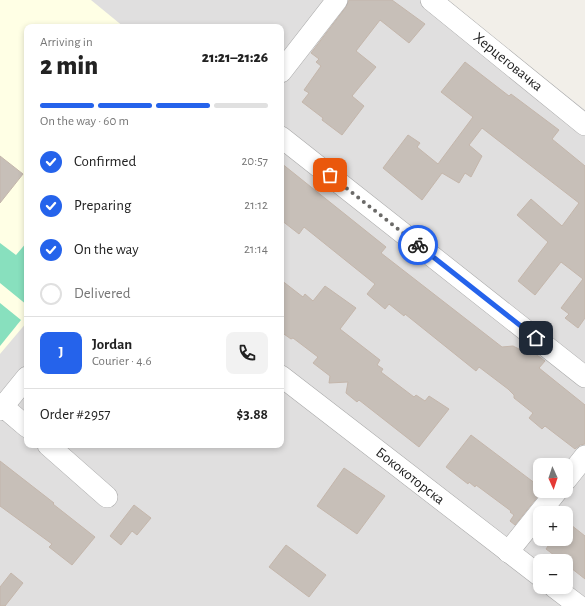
<!DOCTYPE html>
<html lang="en">
<head>
<meta charset="utf-8">
<style>
	:root { --surface:#fff; --page:#f2f2f2; --text:#222; --muted:#767676; --line:#e0e0e0; --accent:#2563eb }
	body { margin:0; font-family:"Alegreya Sans",sans-serif; background:var(--page); color:var(--text); height:100vh; display:flex; flex-direction:column; font-size:15px; white-space:nowrap }
	* { box-sizing:border-box; margin:0 }
	p { font-size:13px; color:var(--muted) }
	.icon { flex:none; width:22px; height:22px; fill:none; stroke:currentColor; stroke-width:2; stroke-linecap:round; stroke-linejoin:round }
	.map { position:relative; flex:1; overflow:hidden }
	.drawer { position:absolute; left:24px; top:24px; width:260px; height:424px; display:flex; flex-direction:column; background:var(--surface); border-radius:8px; box-shadow:0 2px 6px #0003 }
	.drawer>* { flex:none }
	.needle { width:26px; rotate:177deg }
	.buttons { position:absolute; left:533px; top:458px; display:grid; gap:8px }
	.buttons a { display:grid; place-items:center; width:40px; height:40px; border-radius:8px; background:var(--surface); box-shadow:0 2px 6px #0003; font-size:20px }
	.pin { position:absolute; display:grid; place-items:center; width:34px; height:34px; color:#fff; margin:-17px; border-radius:8px; box-shadow:0 2px 6px #0006 }
	.courier { position:absolute; display:grid; place-items:center; width:40px; height:40px; margin:-20px; border:3px solid #2563eb; border-radius:50%; background:#fff; color:#222; box-shadow:0 1px 5px #0007 }
	.overview em { font-style:normal; font-weight:800 }
	.overview div { display:flex; flex-direction:column-reverse }
	.overview { display:flex; align-items:center; justify-content:space-between; height:68px; padding:0 16px }
	h1 { font-size:26px; font-weight:800; line-height:30px }
	.bar { display:grid; grid-template-columns:repeat(4,1fr); gap:6px 4px; align-content:center; height:48px; padding:0 16px }
	.bar i { height:5px; border-radius:3px; background:var(--line) }
	.bar .on { background:var(--accent) }
	.bar p { grid-column:span 4 }
	.line { display:flex; align-items:center; gap:10px; padding:0 16px; border-top:1px solid var(--line) }
	.line div { flex:1 }
	.round { display:grid; place-items:center; flex:none; width:42px; height:42px; border-radius:8px; background:var(--page) }
	ol { padding:0 16px; list-style:none }
	li { display:flex; align-items:center; gap:12px; height:44px }
	li p { margin-inline-start:auto }
	li .icon { padding:4px; border-radius:50%; background:var(--accent); color:#fff; stroke-width:4 }
	li:last-child { color:var(--muted) }
	li i { width:22px; height:22px; border:2px solid var(--line); border-radius:50% }
	.map>svg:first-child { display:block }
</style>
</head>
<body>
<div class="map">
<svg width="585" height="606" viewBox="0 0 585 606">
	<rect width="100%" height="100%" fill="#f2efe9"/>
	<path fill="#e0dfdf" fill-rule="evenodd" d="M0 0H445L585 110V606H0ZM27 27H281V445H27ZM540 465H566V491H540ZM540 513H566V539H540ZM540 561H566V587H540Z"/>
	<path fill="#ffffe5" d="M0 0H91L124 27H27V322L0 354Z"/>
	<g fill="#88e0be">
		<path d="M27 242V305L0 283V243L16 255Z"/>
		<path d="M0 303 21 320 0 346Z"/>
	</g>
	<g fill="#c7bfb8" stroke="#c4b6ab">
		<path d="M349 0H392L425 24 409 43 380 20 356 51 376 67 352 96 364 106 342 135 322 120 323 118 302 102 309 93 304 90 321 66 316 62 319 59 311 53 346 7Z"/>
		<path d="M465 62 509 96 511 94 559 130 552 139 585 166V318L578 328 565 318 569 314 561 308 583 279 561 262 535 295 518 281 548 242 517 215 531 199 562 226 579 203 482 128 469 145 482 156 471 177 465 173 459 183 442 173 422 200 383 168 408 135 420 143 417 147 438 164 473 117 441 92Z"/>
		<path d="M0 156 23 174 0 203Z"/>
		<path d="M281 163 386 247 381 253 502 347 513 346 531 355 533 352 545 361 539 368 585 405V444L580 445 575 449 545 426 542 429 529 418 533 413 514 398V395L508 389 479 367 476 371 405 314 404 316 389 304 385 309 367 294 375 284 304 227 299 234 281 220Z"/>
		<path d="M281 280 303 297 305 294 313 301 325 286 356 308 340 329 380 360 377 365 383 369 381 372 414 397 416 395 425 401 429 396 449 409 419 447 359 400 357 402 346 393 348 382 329 383 330 376 313 363 318 357 293 338 291 339 281 332Z"/>
		<path d="M471 435 540 487V491H542L515 525 510 521 514 515 510 512 511 511 476 485 475 487 469 482 468 484 446 467Z"/>
		<path d="M0 461 54 503 53 504 95 537 72 565 49 547 52 544 0 506Z"/>
		<path d="M344 468 385 496 357 534 317 506Z"/>
		<path d="M134 505 151 518 137 535 132 531 121 545 110 536Z"/>
		<path d="M566 521 585 536V579L566 564V561H562L546 549 553 539H566Z"/>
		<path d="M286 545 326 575 309 597 269 567Z"/>
		<path d="M11 573 23 583 5 606H0V587Z"/>
	</g>
	<g fill="none" stroke-linecap="round" stroke-linejoin="round">
		<g stroke="#a9a9a9" stroke-width="22">
			<g id="minor">
				<path d="M431 0 585 125"/>
				<path d="M281 72 337 0"/>
				<path d="M281 137 585 377"/>
				<path d="M281 376 540 576"/>
				<path d="M0 404 27 427"/>
				<path d="M0 410 27 377"/>
				<path d="M48 445 107 497"/>
				<path d="M566 480 585 456"/>
				<path d="M508 552 557 491"/>
				<path d="M554 587 579 606"/>
			</g>
		</g>
		<use href="#minor" stroke="#fff" stroke-width="21"/>
	</g>
	<g fill="none" stroke-linecap="round" stroke-linejoin="round">
		<path stroke="#6b6a68" stroke-width="4" stroke-dasharray="0 7.2" d="M330 175 418 245"/>
		<path stroke="#2563eb" stroke-width="5" d="M418 245 536 338"/>
	</g>
	<g text-anchor="middle" dominant-baseline="central" stroke-width="3.5" stroke-linejoin="round" paint-order="stroke">
		<g font-size="15" fill="#222" stroke="#fff">
			<text transform="translate(508 62) rotate(39)">Херцеговачка</text>
			<text transform="translate(410 476) rotate(38)">Бококоторска</text>
		</g>
	</g>
</svg>
<div class="buttons">
<a><svg class="needle" viewBox="-14 -14 28 28"><path d="M0-13l5 13h-10z" fill="#e53935"/><path d="M0 13l5-13h-10z" fill="#767676"/></svg></a>
<a>+</a>
<a>−</a>
</div>
<div class="pin" style="left:330px;top:175px;background:#ea580c"><svg class="icon" aria-label="bag" viewBox="0 0 24 24"><path d="M5 8h14l-1 12H6zM9 8a3 3 0 0 1 6 0"/></svg></div>
<div class="pin" style="left:536px;top:338px;background:#1f2937"><svg class="icon" aria-label="home" viewBox="0 0 24 24"><path d="M3 11l9-7 9 7M6 9v11h12V9"/></svg></div>
<div class="courier" style="left:418px;top:245px"><svg class="icon" aria-label="bike" viewBox="0 0 24 24"><circle cx="6" cy="16" r="4"/><circle cx="18" cy="16" r="4"/><path d="M6 16l4-8h5l3 8M10 8l3 8H6M13 5h3"/></svg></div>
<section class="drawer">
<div class="overview"><div><h1>2 min</h1><p>Arriving in</p></div><em>21:21–21:26</em></div>
<div class="bar"><i class="on"></i><i class="on"></i><i class="on"></i><i></i><p>On the way · 60 m</p></div>
<ol>
<li><svg class="icon" aria-label="check" viewBox="0 0 24 24"><path d="M5 12l5 5 9-10"/></svg>Confirmed<p>20:57</p></li>
<li><svg class="icon" aria-label="check" viewBox="0 0 24 24"><path d="M5 12l5 5 9-10"/></svg>Preparing<p>21:12</p></li>
<li><svg class="icon" aria-label="check" viewBox="0 0 24 24"><path d="M5 12l5 5 9-10"/></svg>On the way<p>21:14</p></li>
<li><i></i>Delivered</li>
</ol>
<div class="line" style="height:72px"><b class="round" style="background:var(--accent);color:#fff">J</b><div><b>Jordan</b><p>Courier · 4.6</p></div><a class="round"><svg class="icon" aria-label="phone" viewBox="0 0 24 24"><path d="M5 4h4l2 5-3 2q2 4 5 5l2-3 5 2v4C11 20 4 13 5 4z"/></svg></a></div>
<div class="line" style="height:52px"><div>Order #2957</div><b>$3.88</b></div>
</section>
</div>
</body>
</html>
